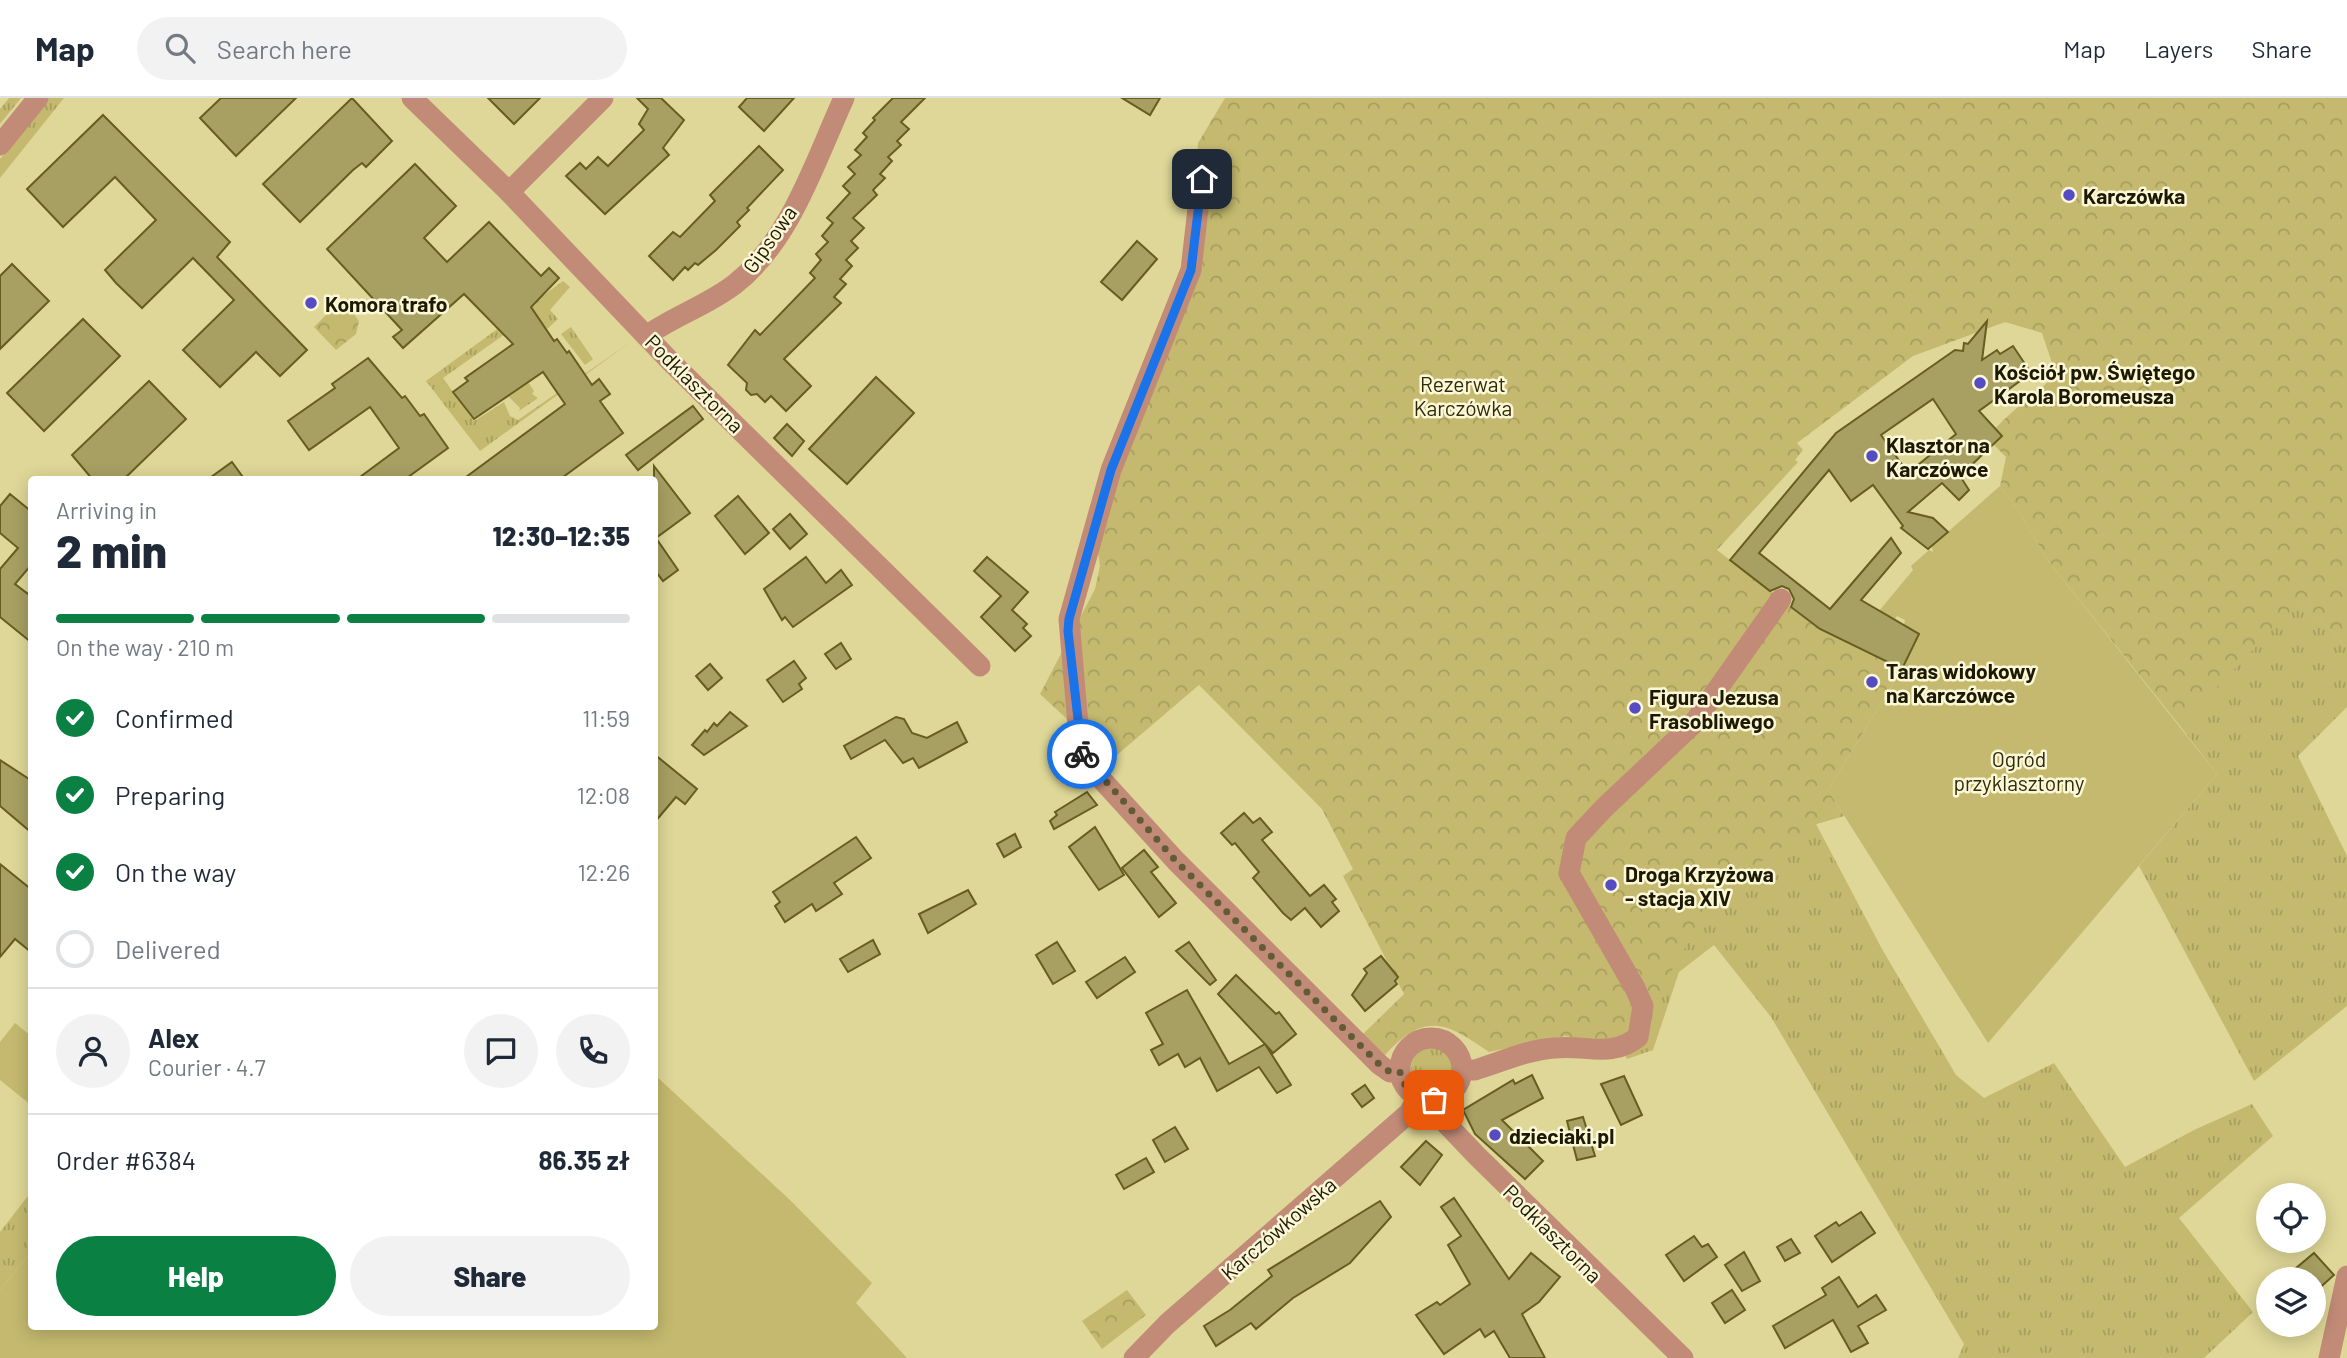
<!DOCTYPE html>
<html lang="en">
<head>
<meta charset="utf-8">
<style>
	:root { --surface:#fff; --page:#f2f2f3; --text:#1f2937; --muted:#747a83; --line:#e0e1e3; --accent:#0b8043 }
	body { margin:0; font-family:Barlow,sans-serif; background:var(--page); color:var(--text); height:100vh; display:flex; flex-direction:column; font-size:26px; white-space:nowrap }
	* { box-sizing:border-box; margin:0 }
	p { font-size:23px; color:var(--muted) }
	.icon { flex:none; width:38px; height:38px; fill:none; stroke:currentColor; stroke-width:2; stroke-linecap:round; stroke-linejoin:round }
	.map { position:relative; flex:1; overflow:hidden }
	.panel { position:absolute; left:28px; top:378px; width:630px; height:854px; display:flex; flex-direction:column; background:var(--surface); border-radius:7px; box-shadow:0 4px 18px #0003 }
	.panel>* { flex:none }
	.buttons { position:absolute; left:2256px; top:1085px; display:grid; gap:14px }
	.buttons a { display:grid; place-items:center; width:70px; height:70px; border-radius:50%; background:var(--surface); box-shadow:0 4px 18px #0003; font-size:35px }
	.pin { position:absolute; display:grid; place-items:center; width:60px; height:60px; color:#fff; margin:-30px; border-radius:14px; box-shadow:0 4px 10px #0006 }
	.courier { position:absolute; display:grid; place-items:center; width:70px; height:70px; margin:-35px; border:5px solid #1a73e8; border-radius:50%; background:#fff; color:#222; box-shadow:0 2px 9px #0007 }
	.overview em { font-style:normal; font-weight:800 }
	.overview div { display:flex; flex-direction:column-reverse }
	.overview { display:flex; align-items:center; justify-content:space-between; height:119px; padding:0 28px }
	h1 { font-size:46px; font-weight:800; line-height:52px }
	.bar { display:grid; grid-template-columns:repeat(4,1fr); gap:10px 7px; align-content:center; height:84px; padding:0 28px }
	.bar i { height:9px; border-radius:5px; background:var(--line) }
	.bar .selected { background:var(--accent) }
	.bar p { grid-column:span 4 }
	.line { display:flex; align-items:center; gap:18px; padding:0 28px; border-top:2px solid var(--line) }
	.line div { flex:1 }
	.round { display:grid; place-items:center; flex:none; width:74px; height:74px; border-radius:37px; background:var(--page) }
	ol { padding:0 28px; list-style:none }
	li { display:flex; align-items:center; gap:21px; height:77px }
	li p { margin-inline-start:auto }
	li .icon { padding:7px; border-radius:50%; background:var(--accent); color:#fff; stroke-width:4 }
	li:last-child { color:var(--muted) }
	li i { width:38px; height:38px; border:4px solid var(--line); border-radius:50% }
	.action { display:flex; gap:14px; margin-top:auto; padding:14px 28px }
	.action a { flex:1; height:80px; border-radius:42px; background:var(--accent); color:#fff; font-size:28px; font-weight:800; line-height:80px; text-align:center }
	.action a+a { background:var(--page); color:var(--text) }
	header { display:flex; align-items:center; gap:42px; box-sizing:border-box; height:98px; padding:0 35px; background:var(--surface); border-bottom:2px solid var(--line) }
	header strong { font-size:33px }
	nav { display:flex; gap:38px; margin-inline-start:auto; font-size:24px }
	.search { width:490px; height:63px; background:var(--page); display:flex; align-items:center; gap:18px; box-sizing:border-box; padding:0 24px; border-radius:38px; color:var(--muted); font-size:26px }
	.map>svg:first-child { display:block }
</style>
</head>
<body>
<header>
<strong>Map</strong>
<div class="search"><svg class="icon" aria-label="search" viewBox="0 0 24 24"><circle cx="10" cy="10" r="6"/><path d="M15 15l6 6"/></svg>Search here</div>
<nav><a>Map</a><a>Layers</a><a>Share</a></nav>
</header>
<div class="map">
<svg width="2347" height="1260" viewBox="0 0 2347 1260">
	<defs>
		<pattern id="grass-tufts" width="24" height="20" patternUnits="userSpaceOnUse" patternTransform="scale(1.75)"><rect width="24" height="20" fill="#c4b96e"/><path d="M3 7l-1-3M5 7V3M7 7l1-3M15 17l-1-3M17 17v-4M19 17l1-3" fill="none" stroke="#a89e5e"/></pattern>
		<pattern id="forest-crowns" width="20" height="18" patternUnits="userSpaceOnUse" patternTransform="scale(1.75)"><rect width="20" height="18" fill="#c4b96e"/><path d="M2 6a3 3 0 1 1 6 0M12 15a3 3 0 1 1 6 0" fill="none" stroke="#a89e5e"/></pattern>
	</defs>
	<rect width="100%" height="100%" fill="#dfd797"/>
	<g fill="url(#grass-tufts)">
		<path d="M9 0H21L0 26V11Z"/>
		<path d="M49 0H64L0 80V61Z"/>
		<path d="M563 183 570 189 550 212 558 221 547 231 532 217 443 280 474 323 504 304 510 318 518 322 632 243 480 353 426 283Z"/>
		<path d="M571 229 593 261 585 267 561 236Z"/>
		<path d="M528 284 534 293 532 296 538 300 519 313 520 310 508 298Z"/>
		<path d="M2264 463 2347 550V609L2298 658 2347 758V908L2254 983 2139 768 2217 676 2180 628 2187 603Z"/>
		<path d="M1802 518 1820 531 1828 692 1844 718 1816 726 1882 851 1956 977 1984 1000 2054 965 2125 1069 2194 1032 2252 1006 2273 1038 2179 1120 2253 1214 2204 1260H1958L1964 1246 1771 919 1714 847 1679 874 1653 952 1627 961 1625 957Z"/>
		<circle cx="1432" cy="970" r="21"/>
		<path d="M31 1094V1154L0 1192V1134Z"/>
	</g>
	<g fill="url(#forest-crowns)">
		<path d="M1225 0H2347V550L2301 502 2180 628 2046 460 2020 415 2000 388 2006 359 1988 341C1997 323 2038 294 2056 277L2042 235 2005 224 1913 258 1797 345 1803 352 1795 362 1798 364 1717 452 1820 531 1902 571 1828 692 1844 718 1816 726 1719 792 1650 910 1630 935 1602 945 1565 938 1489 954C1445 923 1424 914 1385 957L1362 937 1404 896 1343 778 1353 771 1322 711 1199 587 1111 662 1040 596 1095 491 1100 468 1094 428 1189 181 1198 45Z"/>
		<path d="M339 204 347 207 359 223 356 236 336 252 314 229Z"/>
		<path d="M1127 1192 1146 1217 1102 1251 1082 1223Z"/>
	</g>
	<g fill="#c4b96e">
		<path d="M2000 388 2020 415 2046 460 2217 676 1988 945 1828 692 1902 571 1919 536 1904 527 1905 522 1897 518 1895 521 1879 513 1913 472 1911 468 1929 452 1933 454 1932 448Z"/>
		<path d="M15 925 31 938V1007L0 982V944Z"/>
		<path d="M655 977 790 1102 872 1185 856 1205 907 1260H0V1192L31 1154 32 1228H654Z"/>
	</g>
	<g fill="#a8a062" stroke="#665d1f" stroke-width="2" fill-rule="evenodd">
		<path d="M221 0H296L236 58 200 20Z"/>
		<path d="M352 0 392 43 366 69 362 65 353 72 300 124 263 86Z"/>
		<path d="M488 0H540L514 26Z"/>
		<path d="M637 0H661L684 22 663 50 669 57 605 116 566 78 580 65 586 71 598 59 608 68 644 32 639 26 648 11Z"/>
		<path d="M747 0H794L764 33 739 9Z"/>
		<path d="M893 0H925L901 24 909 31 897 43 901 47 888 59 892 63 880 76 885 80 873 92 877 97 853 120 864 130 851 143 858 150 846 162 852 168 840 181 846 186 834 199 841 205 784 261 811 288 786 313 771 298 765 304 757 296 751 297 746 292 747 285 728 267 755 232 760 237 815 180 810 175 821 162 816 156 828 144 822 138 833 125 827 120 850 95 843 88 855 76 848 69 861 57 855 52 867 39 863 35 875 22 873 20Z"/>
		<path d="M1122 0H1160L1150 17Z"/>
		<path d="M103 17 230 144 217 159 307 252 280 278 256 254 220 289 183 252 234 202 193 160 142 210 116 185 105 172 156 122 115 79 63 129 27 91Z"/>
		<path d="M759 48 783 72 747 110 749 112 737 124 740 128 716 152 698 167 695 165 688 172 685 169 673 182 649 158 673 134 680 139 715 103 710 97Z"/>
		<path d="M415 66 456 108 424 140 447 164 489 124 541 178 549 170 559 180 531 209 554 243 557 241 567 255 569 253 592 287 599 281 610 296 600 303 623 335 559 382H462L565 306 543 274 474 321 453 294 468 283 465 280 513 246 464 196 403 250 393 239 402 232 327 151Z"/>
		<path d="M1137 143 1157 161 1122 202 1101 184Z"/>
		<path d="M12 166 49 203 0 251V178Z"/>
		<path d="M83 221 120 258 44 333 7 295Z"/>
		<path d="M1987 223 1982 262 1997 252 2000 256 2013 248 2031 275 1979 313 2002 338 1960 378 1969 392 1959 402 1942 385 1908 414 1933 420 1948 434 1928 451 1901 430 1903 428 1873 387 1851 403 1829 372 1759 455 1830 511 1891 440 1901 455 1861 502 1919 536 1902 571 1820 531 1791 509 1794 501 1789 491 1782 488 1770 493 1730 462 1836 335 1955 252 1963 253 1964 245 1968 246ZM1933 301 1956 336 1908 375 1881 337Z"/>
		<path d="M368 260 402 300 405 298 420 318 424 316 448 350 404 382H356L399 350 370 309 309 352 288 323 335 290 332 286Z"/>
		<path d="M876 279 914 315 847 386 809 351Z"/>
		<path d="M149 283 186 321 123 382H93L72 357Z"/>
		<path d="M693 308 703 321 638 372 626 357Z"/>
		<path d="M787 326 804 343 792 358 774 340Z"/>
		<path d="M232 364 245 382H207Z"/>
		<path d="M654 368 690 415 656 440 678 472 663 483 654 471Z"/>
		<path d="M10 396 32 414V466L15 486 32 499V545L0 519V471L18 450 0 435V408Z"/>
		<path d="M738 398 769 435 745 456 715 418Z"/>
		<path d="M790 416 807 436 790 451 773 431Z"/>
		<path d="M806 459 826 485 841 472 852 487 793 529 785 519 782 522 764 491Z"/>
		<path d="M987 459 1028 494 1012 512 1027 526 1023 530 1031 538 1015 553 981 519 1001 498 974 473Z"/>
		<path d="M841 545 851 561 836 571 825 556Z"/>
		<path d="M794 563 806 580 799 586 802 591 783 604 767 582Z"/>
		<path d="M710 566 722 580 708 592 696 578Z"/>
		<path d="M730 614 747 628 704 657 692 647 705 632 707 634 714 625 717 628Z"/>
		<path d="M896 619 904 621 912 635 927 640 957 624 967 644 919 670 913 660 903 665 885 642 851 661 844 648Z"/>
		<path d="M654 656 697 691 685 706 676 699 654 725Z"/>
		<path d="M0 662 32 683V735L0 708Z"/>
		<path d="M1087 694 1097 707 1054 731 1050 723 1057 717 1055 714Z"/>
		<path d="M1244 715 1253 725 1260 720 1272 734 1262 742 1310 798 1324 787 1336 801 1332 804 1339 813 1321 829 1305 810 1291 822 1283 815 1253 780 1259 774 1235 745 1232 747 1221 735Z"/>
		<path d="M1095 729 1124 777 1099 792 1069 749Z"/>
		<path d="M1015 736 1021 749 1004 759 997 746Z"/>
		<path d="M856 739 871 760 834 785 842 796 816 813 812 806 785 824 775 808 780 804 773 794Z"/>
		<path d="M1144 752 1158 769 1151 774 1176 805 1159 819 1122 770Z"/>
		<path d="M0 766 32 792V855L15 841 0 859Z"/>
		<path d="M968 792 976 806 928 835 919 816Z"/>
		<path d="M873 842 880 856 848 874 840 861Z"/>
		<path d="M1057 844 1075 873 1053 886 1036 857Z"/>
		<path d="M1189 844 1216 882 1210 887 1176 853Z"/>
		<path d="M1381 858 1398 879 1395 883 1397 886 1365 913 1352 897 1367 875 1364 871Z"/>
		<path d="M1125 859 1135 874 1097 900 1086 884Z"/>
		<path d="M1236 877 1276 916 1279 914 1296 936 1273 955 1265 946 1291 987 1277 995 1259 969 1217 993 1200 960 1185 969 1178 956 1159 967 1151 952 1163 946 1146 915 1187 892 1229 966 1265 946 1218 896Z"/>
		<path d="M1532 977 1543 1000 1502 1022 1543 1063 1525 1081 1475 1036 1463 1012 1513 982 1515 986Z"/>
		<path d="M1624 978 1642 1017 1621 1027 1601 986Z"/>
		<path d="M1365 987 1374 1000 1362 1009 1352 996Z"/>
		<path d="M1583 1019 1595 1058 1577 1062 1567 1023Z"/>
		<path d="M1175 1029 1188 1051 1165 1064 1153 1042Z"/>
		<path d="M1426 1043 1442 1057 1420 1087 1401 1069Z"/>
		<path d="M1146 1060 1154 1074 1124 1091 1116 1077Z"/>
		<path d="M1454 1100 1509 1181 1531 1155 1560 1179 1539 1204 1522 1216 1545 1260H1510L1494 1233 1485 1239 1480 1231 1444 1256 1416 1217 1437 1204 1440 1207 1470 1186 1448 1147 1461 1138 1441 1109Z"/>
		<path d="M1380 1103 1391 1119 1350 1165 1293 1200 1256 1231 1251 1225 1216 1248 1204 1228 1230 1212 1272 1178 1268 1172Z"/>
		<path d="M1861 1114 1875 1135 1832 1164 1815 1138 1836 1124 1839 1128Z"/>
		<path d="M1694 1138 1702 1149 1708 1146 1717 1159 1684 1183 1666 1157Z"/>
		<path d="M1791 1141 1800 1155 1785 1163 1777 1149Z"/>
		<path d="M1744 1154 1760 1183 1742 1193 1725 1167Z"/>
		<path d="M2314 1155 2334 1177 2314 1195V1181H2283Z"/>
		<path d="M1839 1179 1858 1209 1876 1197 1886 1212 1858 1228 1868 1245 1851 1254 1833 1222 1785 1250 1773 1228 1826 1197 1822 1190Z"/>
		<path d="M1732 1192 1745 1212 1725 1225 1712 1205Z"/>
	</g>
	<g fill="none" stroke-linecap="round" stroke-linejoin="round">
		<g stroke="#c18b77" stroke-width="21">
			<path d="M412 0 509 94 671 264 980 568"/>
			<path d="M0 47 38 0"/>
			<path d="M1203 67 1191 172 1111 372 1069 521 1080 651 1092 671 1176 763 1380 967 1390 974H1400"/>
			<path d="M509 94 603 0"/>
			<path d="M646 238C674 218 708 207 735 186 791 142 815 63 844 0"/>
			<circle cx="1431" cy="971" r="31"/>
			<path d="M1462 972H1475C1501 964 1527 952 1554 950 1585 946 1611 961 1638 939L1643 908 1635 890 1569 775 1576 740 1604 710 1693 626 1781 501"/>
			<path d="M1434 1002 1437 1016 1477 1058 1683 1260"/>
			<path d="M1134 1260 1167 1226 1409 1015 1418 999"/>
			<path d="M2329 1260 2347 1178"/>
		</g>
	</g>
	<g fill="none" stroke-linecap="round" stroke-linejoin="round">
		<path stroke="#615c36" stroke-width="7" stroke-dasharray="0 12.6" d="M1082 656 1176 763 1380 967 1390 974H1400C1405 993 1415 1000 1434 1002"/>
		<path stroke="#1a73e8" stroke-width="9" d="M1082 656 1068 533 1069 521 1111 372 1191 172 1202 81"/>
	</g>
	<g fill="#554bc2" stroke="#fbf7d7" stroke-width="2.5">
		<circle cx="2069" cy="97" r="7"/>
		<circle cx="311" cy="205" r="7"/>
		<circle cx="1980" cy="285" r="7"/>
		<circle cx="1872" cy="358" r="7"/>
		<circle cx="1872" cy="584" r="7"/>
		<circle cx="1635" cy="610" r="7"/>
		<circle cx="1611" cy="787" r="7"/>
		<circle cx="1495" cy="1037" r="7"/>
	</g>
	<g text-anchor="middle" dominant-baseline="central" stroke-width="5" stroke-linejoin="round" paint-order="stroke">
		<g font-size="21" font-weight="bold" fill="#1d1902" stroke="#fbf7d7" text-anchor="start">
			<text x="2083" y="97">Karczówka</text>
			<text x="325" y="205">Komora trafo</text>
			<text x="1994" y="273">Kościół pw. Świętego<tspan x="1994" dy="24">Karola Boromeusza</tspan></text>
			<text x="1886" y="346">Klasztor na<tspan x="1886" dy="24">Karczówce</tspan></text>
			<text x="1886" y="572">Taras widokowy<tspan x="1886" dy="24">na Karczówce</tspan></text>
			<text x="1649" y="598">Figura Jezusa<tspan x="1649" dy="24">Frasobliwego</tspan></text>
			<text x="1625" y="775">Droga Krzyżowa<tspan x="1625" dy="24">- stacja XIV</tspan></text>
			<text x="1509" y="1037">dzieciaki.pl</text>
		</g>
		<g font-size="21" fill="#1d1902" stroke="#fbf7d7">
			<text transform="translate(769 141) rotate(-55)">Gipsowa</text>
			<text transform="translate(695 285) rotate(45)">Podklasztorna</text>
			<text transform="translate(1278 1130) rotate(-41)">Karczówkowska</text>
			<text transform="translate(1553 1135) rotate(45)">Podklasztorna</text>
		</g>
		<g font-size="21" fill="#2f2a07" stroke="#fbf7d7">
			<text x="1463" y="285">Rezerwat<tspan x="1463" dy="24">Karczówka</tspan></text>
			<text x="2019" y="660">Ogród<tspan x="2019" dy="24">przyklasztorny</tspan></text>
		</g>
	</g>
</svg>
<div class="buttons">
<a><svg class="icon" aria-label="locate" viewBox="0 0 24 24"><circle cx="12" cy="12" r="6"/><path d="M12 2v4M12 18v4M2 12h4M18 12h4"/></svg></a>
<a><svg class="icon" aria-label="layers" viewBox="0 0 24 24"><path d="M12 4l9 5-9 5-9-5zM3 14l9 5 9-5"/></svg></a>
</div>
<div class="pin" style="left:1434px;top:1002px;background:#ea580c"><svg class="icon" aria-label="bag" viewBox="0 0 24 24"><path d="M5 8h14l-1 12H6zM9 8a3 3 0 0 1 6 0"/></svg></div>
<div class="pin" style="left:1202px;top:81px;background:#1f2937"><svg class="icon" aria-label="home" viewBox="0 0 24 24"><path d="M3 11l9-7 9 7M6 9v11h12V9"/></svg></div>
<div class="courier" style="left:1082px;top:656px"><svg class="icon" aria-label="bike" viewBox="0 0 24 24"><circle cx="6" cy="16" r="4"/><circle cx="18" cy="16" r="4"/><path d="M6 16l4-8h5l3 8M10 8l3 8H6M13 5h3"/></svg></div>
<section class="panel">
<div class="overview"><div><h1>2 min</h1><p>Arriving in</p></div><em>12:30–12:35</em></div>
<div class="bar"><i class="selected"></i><i class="selected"></i><i class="selected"></i><i></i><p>On the way · 210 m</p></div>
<ol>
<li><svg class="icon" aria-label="check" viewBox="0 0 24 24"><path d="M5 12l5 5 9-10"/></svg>Confirmed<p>11:59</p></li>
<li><svg class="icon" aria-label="check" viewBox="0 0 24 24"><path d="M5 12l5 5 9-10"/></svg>Preparing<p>12:08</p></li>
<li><svg class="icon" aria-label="check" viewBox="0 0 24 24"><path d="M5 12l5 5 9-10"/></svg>On the way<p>12:26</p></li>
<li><i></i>Delivered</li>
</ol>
<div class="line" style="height:126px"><a class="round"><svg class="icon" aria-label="person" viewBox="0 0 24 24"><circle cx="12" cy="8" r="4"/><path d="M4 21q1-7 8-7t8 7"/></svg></a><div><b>Alex</b><p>Courier · 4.7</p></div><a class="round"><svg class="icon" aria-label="chat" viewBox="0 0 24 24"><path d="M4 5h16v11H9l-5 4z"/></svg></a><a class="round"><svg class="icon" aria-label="phone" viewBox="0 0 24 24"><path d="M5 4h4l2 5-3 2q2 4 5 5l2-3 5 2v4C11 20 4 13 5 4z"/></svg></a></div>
<div class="line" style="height:91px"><div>Order #6384</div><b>86.35 zł</b></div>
<div class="action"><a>Help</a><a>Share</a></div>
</section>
</div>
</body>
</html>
